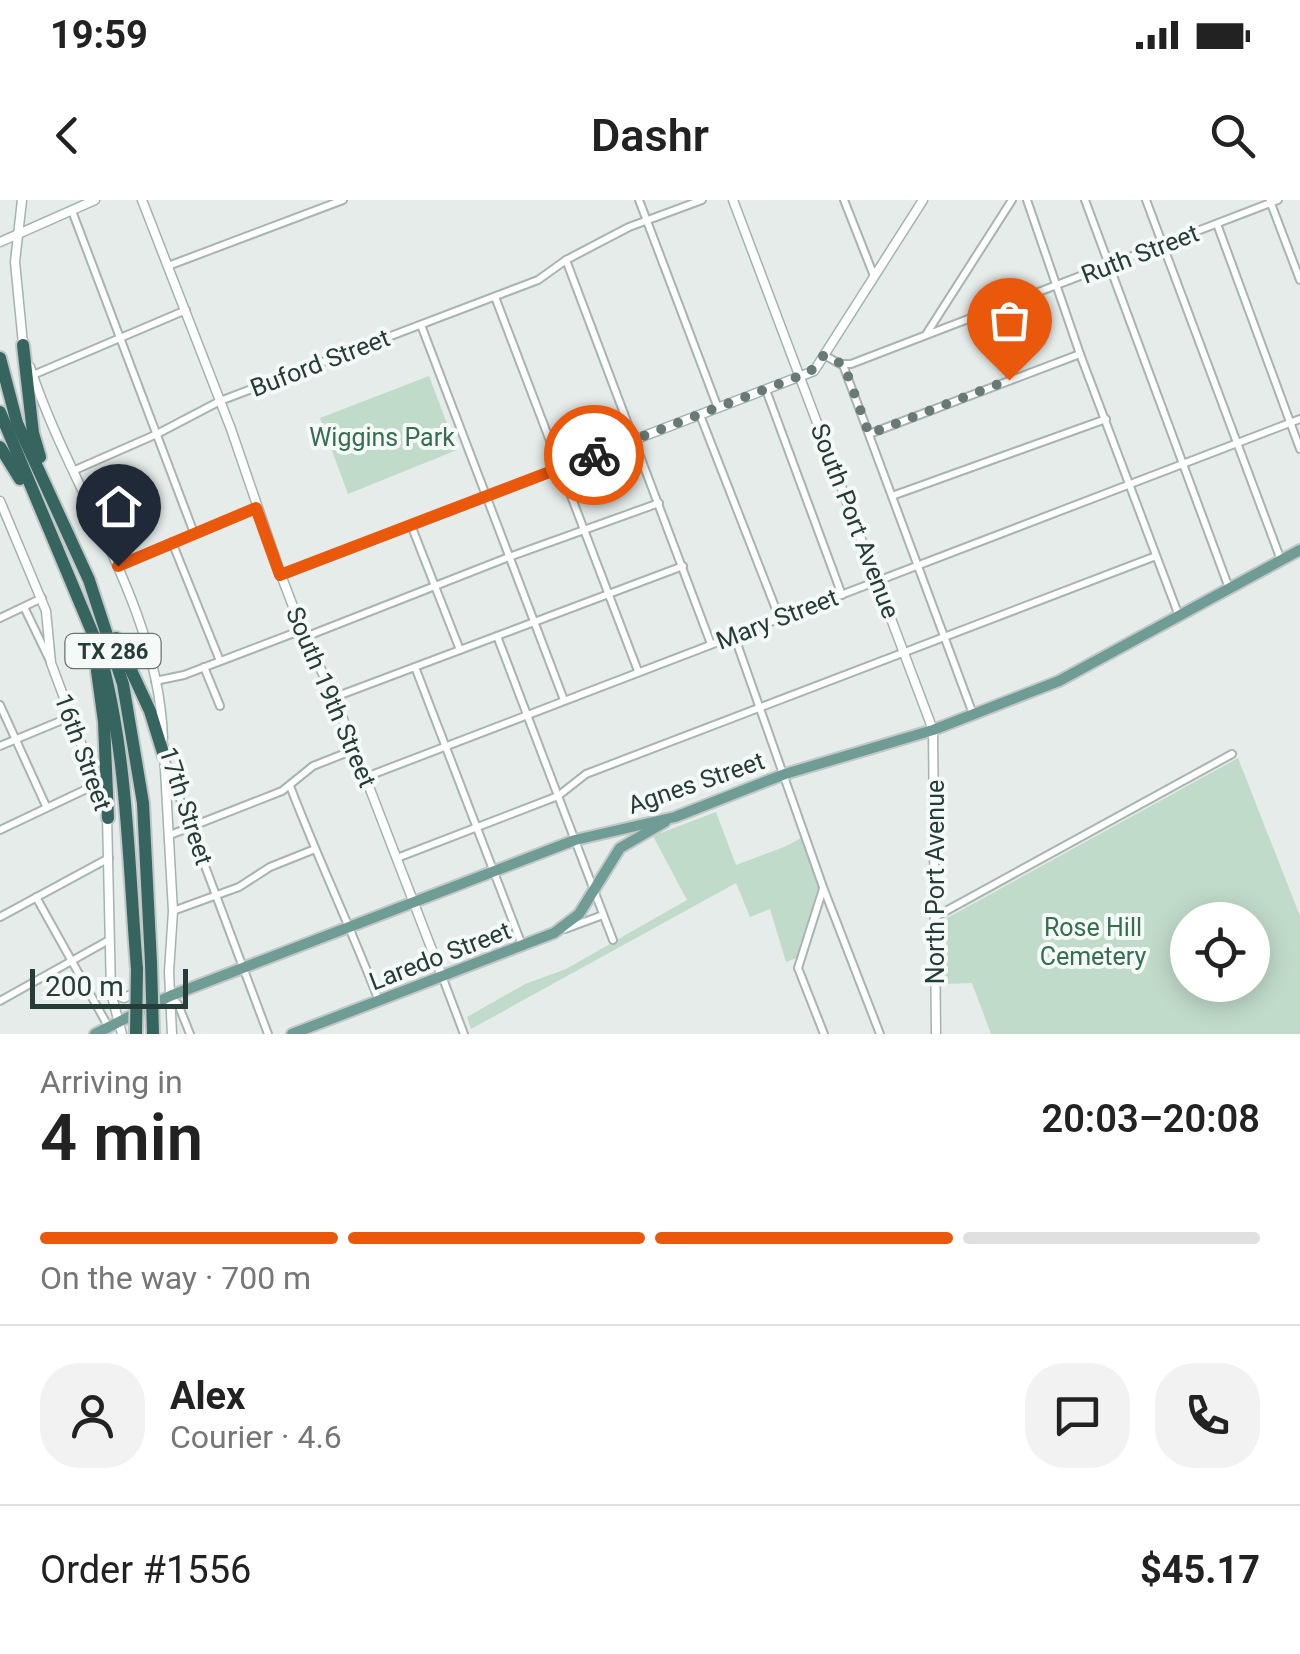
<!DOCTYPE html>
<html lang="en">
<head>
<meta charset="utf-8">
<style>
	:root { --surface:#fff; --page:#f2f2f2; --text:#222; --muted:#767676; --line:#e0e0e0; --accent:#ea580c }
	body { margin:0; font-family:Roboto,sans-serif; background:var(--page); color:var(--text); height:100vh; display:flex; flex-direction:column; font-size:38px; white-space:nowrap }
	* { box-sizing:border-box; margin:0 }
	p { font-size:32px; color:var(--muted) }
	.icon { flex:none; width:55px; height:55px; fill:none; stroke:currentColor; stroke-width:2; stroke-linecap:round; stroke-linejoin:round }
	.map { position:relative; height:834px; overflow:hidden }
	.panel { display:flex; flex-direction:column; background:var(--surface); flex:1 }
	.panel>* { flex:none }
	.tools { position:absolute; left:1170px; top:702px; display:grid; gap:20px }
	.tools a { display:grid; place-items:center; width:100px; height:100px; border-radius:50%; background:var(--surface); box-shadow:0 5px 25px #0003; font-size:50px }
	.scale { position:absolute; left:30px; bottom:25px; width:158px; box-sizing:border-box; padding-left:10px; border:5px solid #263c38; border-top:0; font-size:28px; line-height:35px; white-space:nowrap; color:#263c38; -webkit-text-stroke:8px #f5f9f8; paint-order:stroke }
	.pin { position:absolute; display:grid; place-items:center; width:85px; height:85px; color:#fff; margin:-102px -42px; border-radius:50% 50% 50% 0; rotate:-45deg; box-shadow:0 0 10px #0007 }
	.pin .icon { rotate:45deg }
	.courier { position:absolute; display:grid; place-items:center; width:100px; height:100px; margin:-50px; border:8px solid #ea580c; border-radius:50%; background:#fff; color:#222; box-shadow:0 2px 12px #0007 }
	.headline em { font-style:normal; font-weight:600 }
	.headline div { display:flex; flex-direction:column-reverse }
	.headline { display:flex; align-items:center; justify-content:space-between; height:170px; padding:0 40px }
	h1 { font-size:65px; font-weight:600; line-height:75px }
	.bar { display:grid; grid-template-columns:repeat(4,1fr); gap:15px 10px; align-content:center; height:120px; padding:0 40px }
	.bar i { height:12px; border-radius:8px; background:var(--line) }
	.bar .on { background:var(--accent) }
	.bar p { grid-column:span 4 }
	.line { display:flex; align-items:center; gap:25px; padding:0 40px; border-top:2px solid var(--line) }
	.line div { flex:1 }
	.round { display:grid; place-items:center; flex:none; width:105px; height:105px; border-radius:40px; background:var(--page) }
	.status { display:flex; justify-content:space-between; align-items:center; height:70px; padding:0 50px; background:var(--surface); direction:ltr }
	.status svg { height:28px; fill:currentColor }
	header { display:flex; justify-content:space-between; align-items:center; height:130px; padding:0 40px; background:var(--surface); font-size:45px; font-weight:600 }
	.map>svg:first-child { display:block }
</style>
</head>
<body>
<div class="status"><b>19:59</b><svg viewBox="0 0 49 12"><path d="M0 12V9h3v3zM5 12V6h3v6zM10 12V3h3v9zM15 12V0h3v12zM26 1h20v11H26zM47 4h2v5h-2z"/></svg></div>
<header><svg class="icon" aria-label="back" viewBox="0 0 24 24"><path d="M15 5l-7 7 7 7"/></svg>Dashr<svg class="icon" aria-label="search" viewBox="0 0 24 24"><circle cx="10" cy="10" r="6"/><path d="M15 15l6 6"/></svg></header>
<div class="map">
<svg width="1300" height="834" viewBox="0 0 1300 834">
	<rect width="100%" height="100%" fill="#e5ecea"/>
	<g fill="#c1dbca" fill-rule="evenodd">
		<path d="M429 176 457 250 348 294 320 218Z"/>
		<path d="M1238 558 1300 716V834H991L972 783 945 784 947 718ZM1188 720H1252V785H1188Z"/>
		<path d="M716 612 736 665 784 647 803 637 819 685 797 758 786 762 770 709 750 717 736 683 471 829 467 817 525 784 566 769 687 700 653 636Z"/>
	</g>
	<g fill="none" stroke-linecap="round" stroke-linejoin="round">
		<g stroke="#a8b4b1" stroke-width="10">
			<g id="street">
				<path d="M639 0 718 208"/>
				<path d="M702 0 629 27 566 60 711 444"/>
				<path d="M844 0 874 76"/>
				<path d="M1027 0 1080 154 1179 416"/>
				<path d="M1085 0 1229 388"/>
				<path d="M1146 0 1281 360"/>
				<path d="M1270 1 1300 80"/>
				<path d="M72 11 194 333"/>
				<path d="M1217 24 1300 249"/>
				<path d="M168 66 343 0"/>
				<path d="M495 97 638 471"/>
				<path d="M421 125 564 500"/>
				<path d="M927 133 1012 0"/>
				<path d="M824 155 840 164H851L1278 0"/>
				<path d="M843 165 973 514"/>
				<path d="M33 175 186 110"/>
				<path d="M766 190 842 395"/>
				<path d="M700 215 779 417"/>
				<path d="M869 234 1080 154"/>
				<path d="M75 270 157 234 220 201 538 80 566 60"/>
				<path d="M892 296 1106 219"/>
				<path d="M411 325 460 450"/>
				<path d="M172 342 220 461"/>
				<path d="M118 366 256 308"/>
				<path d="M24 407 51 463"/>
				<path d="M0 418 42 398"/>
				<path d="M734 435 823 687 880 834"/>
				<path d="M497 436 613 740"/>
				<path d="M305 437 509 357 659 303"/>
				<path d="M204 467 220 506"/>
				<path d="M415 467 522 745"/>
				<path d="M155 481 184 475 302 430"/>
				<path d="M335 497 683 366"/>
				<path d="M0 505 46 606"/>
				<path d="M0 546 70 517"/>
				<path d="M166 562 268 834"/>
				<path d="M366 577 1300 219"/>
				<path d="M290 586C318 659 351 728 379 801"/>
				<path d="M0 630 97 584"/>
				<path d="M170 635 282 591 313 566 356 549"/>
				<path d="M397 658 558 596 586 574 1156 356"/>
				<path d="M823 689 798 768 824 834"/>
				<path d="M36 697 108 826"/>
				<path d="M173 711 239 687 270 667 315 649"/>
				<path d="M0 717 109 658"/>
				<path d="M935 717 1232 554"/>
				<path d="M565 729 603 715"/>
				<path d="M442 776 464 834"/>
				<path d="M170 796 178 804 190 834"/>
				<path d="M0 801 109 740"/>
			</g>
		</g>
		<g stroke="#a2b4af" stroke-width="11">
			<g id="secondary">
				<path d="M22 0 15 62 23 144"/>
				<path d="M142 0 231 229 281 375 302 430 336 501 442 776"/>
				<path d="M733 0 933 530 936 834"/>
				<path d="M0 42 95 0"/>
				<path d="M30 167C71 292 158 404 163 538"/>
				<path d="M0 301 46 411 51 463 103 602"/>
				<path d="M281 375 814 171 923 0"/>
				<path d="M164 552 173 711 169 772 172 834"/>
				<path d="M107 615 111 793 122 834"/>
				<path d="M111 793 124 798 139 791"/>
			</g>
		</g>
		<g stroke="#c2c8c7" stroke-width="14">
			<g id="primary">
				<path d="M95 834 170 796 575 640 675 617 785 574 933 530 1059 481 1300 350"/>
				<path d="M292 834 554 733 579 714 620 648 665 622"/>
			</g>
		</g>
		<g stroke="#c2c8c7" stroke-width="16">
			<g id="highway">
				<path d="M23 145 33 233 40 257"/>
				<path d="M0 158 17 223 89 380 123 484 143 603 151 763"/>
				<path d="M0 212 98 446C128 552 128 660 137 769"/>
				<path d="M0 247 20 279"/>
				<path d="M116 438 150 511 164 556"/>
				<path d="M97 471 104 522 108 618"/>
			</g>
		</g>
		<use href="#street" stroke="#fff" stroke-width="6"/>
		<use href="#secondary" stroke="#fff" stroke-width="8"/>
		<use href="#primary" stroke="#6f9c94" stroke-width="10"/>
		<use href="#highway" stroke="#36655f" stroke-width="12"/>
		<g stroke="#c2c8c7" stroke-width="16" stroke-linecap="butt">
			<g id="highway-bridge">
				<path d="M151 763 153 834"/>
				<path d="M136 834 137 769"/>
			</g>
		</g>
		<use href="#highway-bridge" stroke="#36655f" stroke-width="12"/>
	</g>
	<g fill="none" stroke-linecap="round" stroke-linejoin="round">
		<path stroke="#697a76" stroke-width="10" stroke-dasharray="0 18" d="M594 255 810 172 824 155 844 165 869 234 1009 180"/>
		<path stroke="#ea580c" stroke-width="12" d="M118 366 256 308 280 375 594 255"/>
	</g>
	<g text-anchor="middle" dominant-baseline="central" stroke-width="8" stroke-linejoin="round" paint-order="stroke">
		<rect fill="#f5f9f8" stroke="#647572" stroke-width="2.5" x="65.5" y="434" width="95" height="34" rx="8"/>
		<g font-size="22" font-weight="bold" fill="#263c38">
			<text x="113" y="451">TX 286</text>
		</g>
		<g font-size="25" fill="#263c38" stroke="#f5f9f8">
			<text transform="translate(1140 54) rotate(-21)">Ruth Street</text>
			<text transform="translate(320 163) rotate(-21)">Buford Street</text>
			<text transform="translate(855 321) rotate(69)">South Port Avenue</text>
			<text transform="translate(777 419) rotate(-21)">Mary Street</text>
			<text transform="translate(331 497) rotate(67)">South 19th Street</text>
			<text transform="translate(83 552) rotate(70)">16th Street</text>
			<text transform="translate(696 583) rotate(-19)">Agnes Street</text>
			<text transform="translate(186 606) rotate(72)">17th Street</text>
			<text transform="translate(935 682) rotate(-90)">North Port Avenue</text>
			<text transform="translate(440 756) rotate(-21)">Laredo Street</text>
		</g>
		<g font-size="25" fill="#356e50" stroke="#f5f9f8">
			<text x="382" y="237">Wiggins Park</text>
			<text x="1093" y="727">Rose Hill<tspan x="1093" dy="29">Cemetery</tspan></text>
		</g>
	</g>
</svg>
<div class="tools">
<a><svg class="icon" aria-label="locate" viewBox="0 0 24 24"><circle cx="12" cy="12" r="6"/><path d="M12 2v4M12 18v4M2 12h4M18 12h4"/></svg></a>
</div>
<div class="scale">200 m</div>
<div class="pin" style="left:1009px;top:180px;background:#ea580c"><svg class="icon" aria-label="bag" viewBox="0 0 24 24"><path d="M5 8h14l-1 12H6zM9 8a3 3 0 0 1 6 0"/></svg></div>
<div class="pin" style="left:118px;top:366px;background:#1f2937"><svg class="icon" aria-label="home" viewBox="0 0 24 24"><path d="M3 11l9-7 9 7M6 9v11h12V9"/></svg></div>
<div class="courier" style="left:594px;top:255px"><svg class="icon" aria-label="bike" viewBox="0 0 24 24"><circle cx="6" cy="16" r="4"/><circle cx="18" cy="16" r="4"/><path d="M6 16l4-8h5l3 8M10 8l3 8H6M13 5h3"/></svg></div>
</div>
<section class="panel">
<div class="headline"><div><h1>4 min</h1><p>Arriving in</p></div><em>20:03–20:08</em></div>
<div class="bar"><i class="on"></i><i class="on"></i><i class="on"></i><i></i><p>On the way · 700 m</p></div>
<div class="line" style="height:180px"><a class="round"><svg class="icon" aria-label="person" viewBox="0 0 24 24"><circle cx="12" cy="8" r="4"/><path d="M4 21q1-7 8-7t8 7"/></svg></a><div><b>Alex</b><p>Courier · 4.6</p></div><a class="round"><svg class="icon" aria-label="chat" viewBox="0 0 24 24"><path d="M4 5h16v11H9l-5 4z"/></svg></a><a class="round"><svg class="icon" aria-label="phone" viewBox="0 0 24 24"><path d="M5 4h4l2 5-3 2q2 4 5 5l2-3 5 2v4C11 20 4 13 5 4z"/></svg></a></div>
<div class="line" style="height:130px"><div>Order #1556</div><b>$45.17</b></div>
</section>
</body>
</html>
